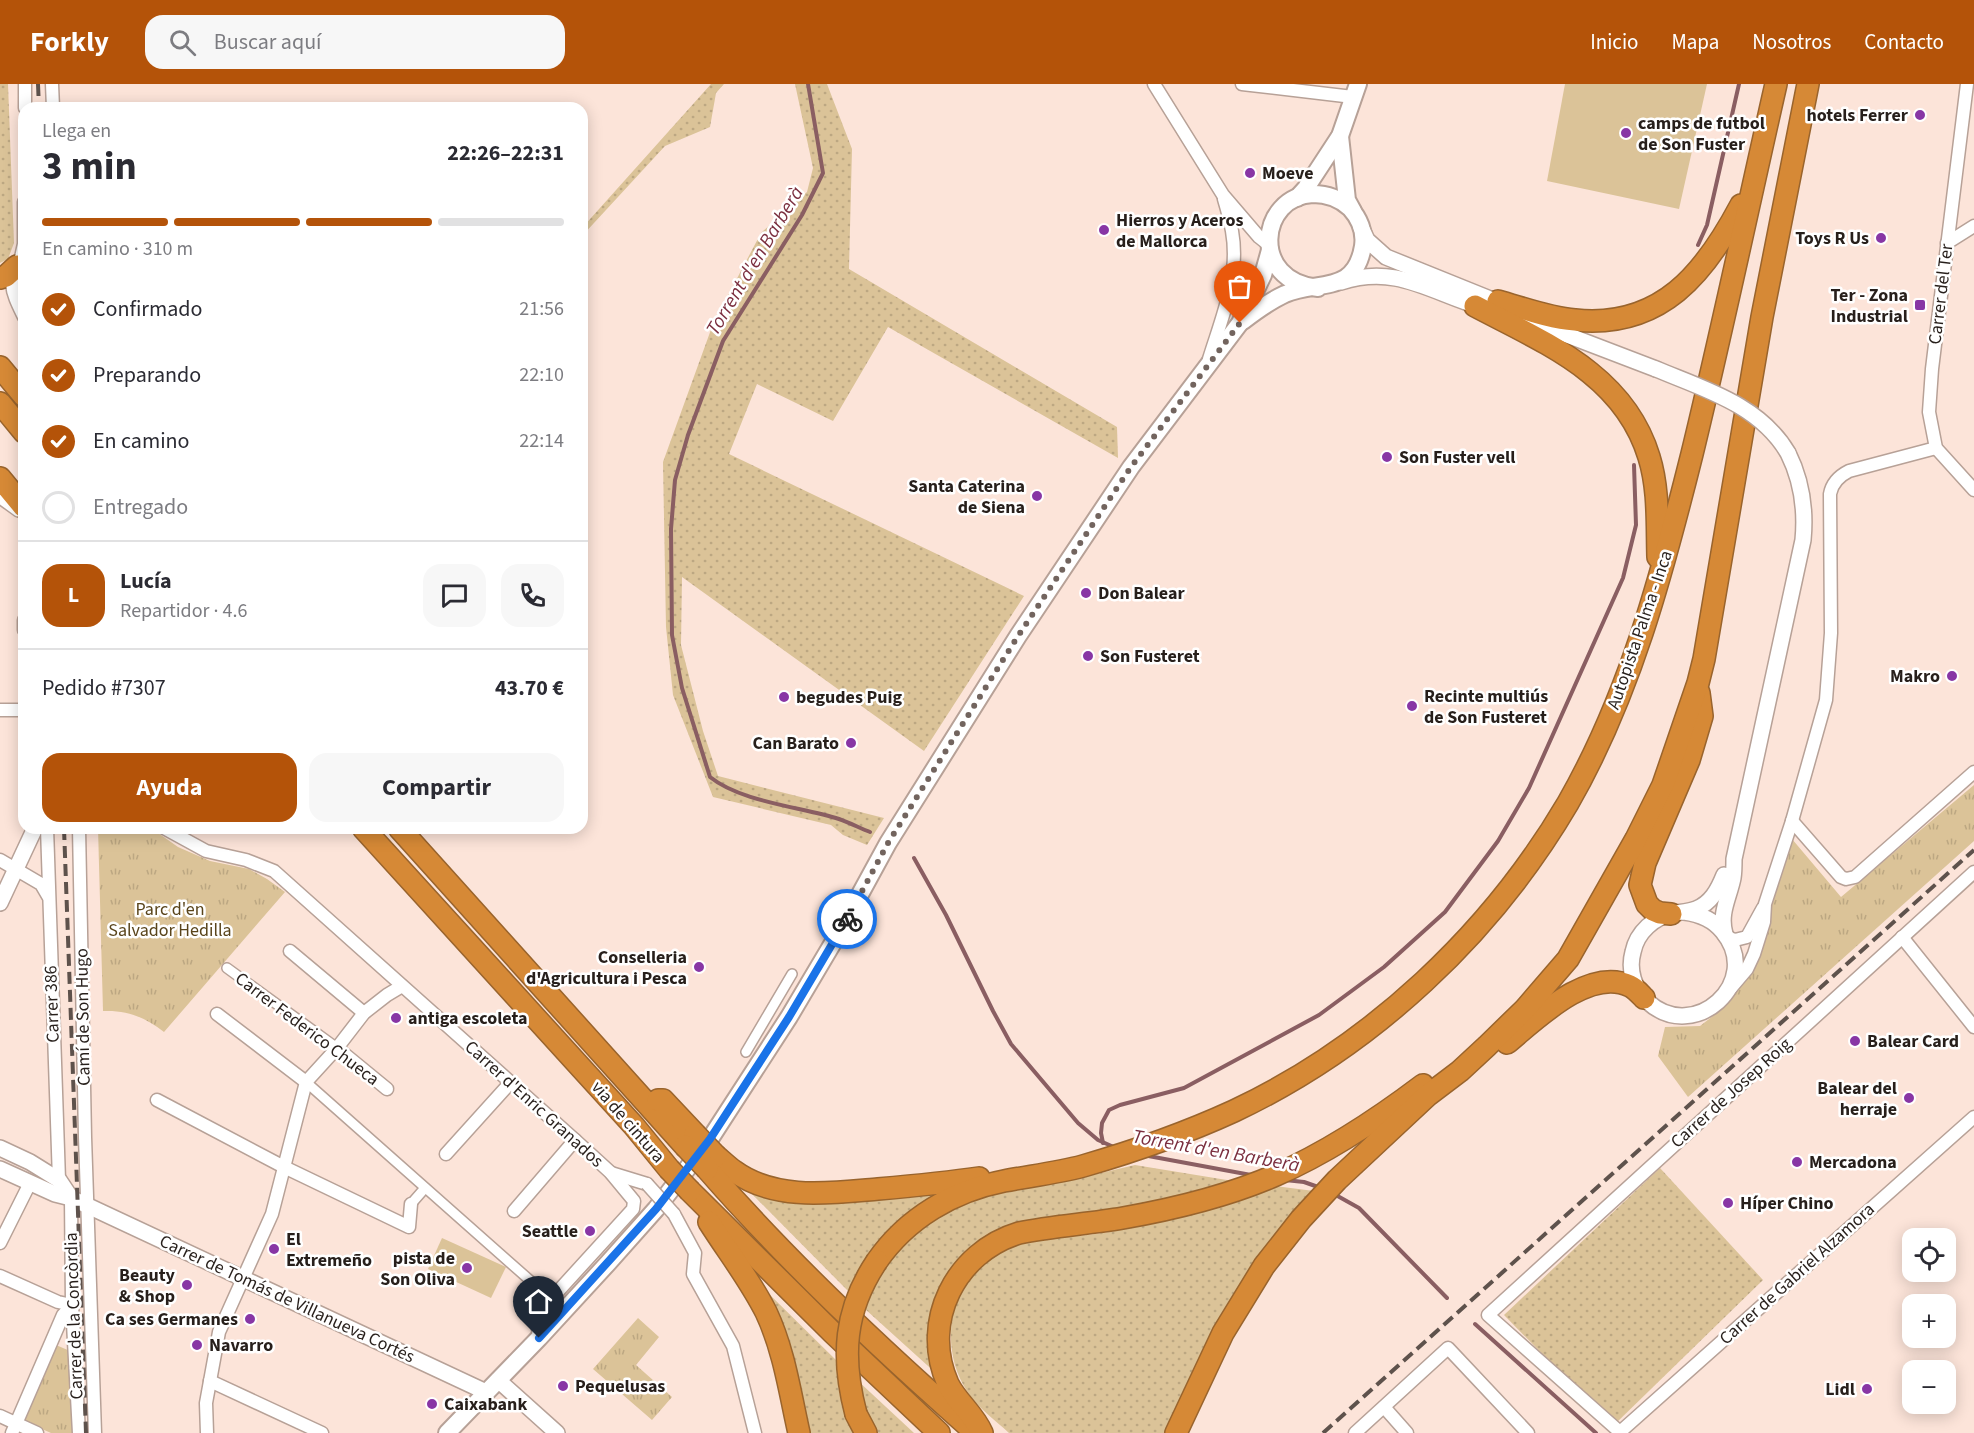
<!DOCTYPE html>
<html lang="es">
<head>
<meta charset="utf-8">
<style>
	:root { --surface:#fff; --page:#f7f7f7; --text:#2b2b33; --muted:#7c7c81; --line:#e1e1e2; --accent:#b45309 }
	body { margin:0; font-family:"Source Sans 3",sans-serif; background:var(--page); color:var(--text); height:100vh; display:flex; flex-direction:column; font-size:22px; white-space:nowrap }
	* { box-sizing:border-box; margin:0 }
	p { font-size:20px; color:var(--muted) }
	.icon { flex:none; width:33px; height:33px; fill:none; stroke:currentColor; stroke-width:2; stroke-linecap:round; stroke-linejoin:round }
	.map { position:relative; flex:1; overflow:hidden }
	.drawer { position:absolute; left:18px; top:18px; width:570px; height:732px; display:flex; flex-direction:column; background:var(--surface); border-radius:18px; box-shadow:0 3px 15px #0003 }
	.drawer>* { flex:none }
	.tools { position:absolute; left:1902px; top:1144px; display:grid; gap:12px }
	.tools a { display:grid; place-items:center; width:54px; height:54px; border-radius:12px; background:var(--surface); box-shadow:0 3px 15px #0003; font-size:30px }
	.pin { position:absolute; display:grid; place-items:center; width:51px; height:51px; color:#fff; margin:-62px -26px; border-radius:50% 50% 50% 0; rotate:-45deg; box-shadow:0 0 6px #0007 }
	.pin .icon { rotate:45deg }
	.courier { position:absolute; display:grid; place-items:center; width:60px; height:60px; margin:-30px; border:4px solid #1a73e8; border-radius:50%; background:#fff; color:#222; box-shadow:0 2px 8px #0007 }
	.summary em { font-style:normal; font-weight:700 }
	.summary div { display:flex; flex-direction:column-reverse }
	.summary { display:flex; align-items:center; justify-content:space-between; height:102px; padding:0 24px }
	h1 { font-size:39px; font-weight:700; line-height:45px }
	.bar { display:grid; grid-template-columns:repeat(4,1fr); gap:9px 6px; align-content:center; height:72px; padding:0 24px }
	.bar i { height:8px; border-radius:4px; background:var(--line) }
	.bar .current { background:var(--accent) }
	.bar p { grid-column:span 4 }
	.line { display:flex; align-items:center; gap:15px; padding:0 24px; border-top:2px solid var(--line) }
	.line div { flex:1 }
	.round { display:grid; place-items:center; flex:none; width:63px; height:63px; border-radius:18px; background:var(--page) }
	ol { padding:0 24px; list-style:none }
	li { display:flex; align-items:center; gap:18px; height:66px }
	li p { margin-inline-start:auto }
	li .icon { padding:6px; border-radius:50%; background:var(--accent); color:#fff; stroke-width:4 }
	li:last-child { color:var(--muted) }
	li i { width:33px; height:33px; border:3px solid var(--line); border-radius:50% }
	.primary-button { display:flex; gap:12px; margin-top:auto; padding:12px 24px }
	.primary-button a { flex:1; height:69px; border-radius:18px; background:var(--accent); color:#fff; font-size:24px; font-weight:700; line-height:69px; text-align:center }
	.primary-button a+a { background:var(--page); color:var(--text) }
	header { display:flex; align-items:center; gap:36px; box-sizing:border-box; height:84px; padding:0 30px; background:var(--accent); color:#fff }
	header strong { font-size:28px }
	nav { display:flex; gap:33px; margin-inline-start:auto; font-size:21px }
	.search { width:420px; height:54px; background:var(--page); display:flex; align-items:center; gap:15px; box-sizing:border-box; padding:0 21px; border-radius:18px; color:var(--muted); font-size:22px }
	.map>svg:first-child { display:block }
</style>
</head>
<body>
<header>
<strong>Forkly</strong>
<div class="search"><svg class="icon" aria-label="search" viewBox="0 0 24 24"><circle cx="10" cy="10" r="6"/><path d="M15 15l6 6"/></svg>Buscar aquí</div>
<nav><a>Inicio</a><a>Mapa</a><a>Nosotros</a><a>Contacto</a></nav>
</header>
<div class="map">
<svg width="1974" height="1349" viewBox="0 0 1974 1349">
	<defs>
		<pattern id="grass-dots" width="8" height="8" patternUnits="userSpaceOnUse" patternTransform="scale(1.5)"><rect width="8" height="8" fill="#dbc398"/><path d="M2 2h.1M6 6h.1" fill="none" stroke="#bca782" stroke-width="1.8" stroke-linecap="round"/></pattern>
		<pattern id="park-tufts" width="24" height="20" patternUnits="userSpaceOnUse" patternTransform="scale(1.5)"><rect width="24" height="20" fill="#dbc398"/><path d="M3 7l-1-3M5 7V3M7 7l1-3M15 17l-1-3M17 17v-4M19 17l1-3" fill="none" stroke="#bca782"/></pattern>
	</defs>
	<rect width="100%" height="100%" fill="#fce4d9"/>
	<g fill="url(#grass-dots)">
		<path d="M0 0H8L14 159 8 175 0 179Z"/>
		<path d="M711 0H724L716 9 710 43 665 62 582 152V144Z"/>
		<path d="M795 0H827L852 65 849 185 1117 343 1118 374 888 243 833 337 757 300 729 370 1024 512 924 667 682 493 681 561 703 647 718 692 884 734 867 761 843 751 831 741 713 713 673 611 666 543 663 378 713 240 761 149 807 108 813 84Z"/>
		<path d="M1135 1081 1233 1097 1154 1120 988 1153 976 1160 966 1169 938 1291 865 1225C883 1170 927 1129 982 1113 1010 1104 1039 1102 1068 1096 1090 1092 1112 1086 1135 1081Z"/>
		<path d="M1660 1084 1763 1196 1613 1342 1504 1231Z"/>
		<path d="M1275 1102 1314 1107 1167 1349H1009C995 1336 977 1323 967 1307 938 1263 948 1195 998 1169 1032 1151 1071 1155 1109 1148 1166 1138 1220 1120 1275 1102Z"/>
		<path d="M755 1106 936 1109C914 1124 890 1140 875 1163 865 1177 858 1194 850 1209L750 1108Z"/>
		<path d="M764 1205 837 1277C836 1300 842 1328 853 1349H807Z"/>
		<path d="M857 1296 914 1349H875L870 1341Z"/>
	</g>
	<g fill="url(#park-tufts)">
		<path d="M1974 701V757L1688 1013 1658 972 1665 943 1700 942 1722 925 1754 881 1792 755 1841 813Z"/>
		<path d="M98 744H151L178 763 210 777 249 785 267 795 285 808 164 948C145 933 127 926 103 927Z"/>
		<path d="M638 1234 659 1253 636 1281 672 1313 652 1336 593 1285Z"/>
		<path d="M56 1261 70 1267 72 1349H51L24 1337Z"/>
	</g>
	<g fill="#dbc398">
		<path d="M1565 0H1707L1679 125 1547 97Z"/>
		<path d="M442 1154 506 1183 491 1214 428 1185Z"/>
	</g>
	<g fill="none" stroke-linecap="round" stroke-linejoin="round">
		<g stroke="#8a5e62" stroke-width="4">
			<path d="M808 0 823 89 802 131 723 257 688 351 675 396 671 445 672 551 682 604 710 693C741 718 801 723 839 735 850 739 860 744 870 748"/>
			<path d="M1698 161 1707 141 1739 0"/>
			<path d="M914 774 946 831 993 927 1011 960 1078 1039 1098 1056 1116 1064"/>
			<path d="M1103 1059 1101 1049 1102 1039 1109 1026 1120 1021 1184 1004 1319 931 1384 883 1445 828 1498 757 1529 704 1623 494 1636 441 1634 381"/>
			<path d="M1143 1071 1251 1091"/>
			<path d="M1285 1096 1304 1098 1321 1104"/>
			<path d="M1334 1110 1359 1124 1447 1214"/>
			<path d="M1475 1240 1596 1349"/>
		</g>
		<g stroke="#b7a197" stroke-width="12">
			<g id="pedestrian">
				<path d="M0 415 18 428"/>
				<path d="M227 884 337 964"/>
				<path d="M746 968 792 890"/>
				<path d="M306 998 551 1215"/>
				<path d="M411 1120 425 1104"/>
			</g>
		</g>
		<g stroke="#b7a197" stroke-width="15">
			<g id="minor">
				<path d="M25 0V24"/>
				<path d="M52 0 53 24"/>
				<path d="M1154 0 1223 111 1259 153 1269 161"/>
				<path d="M1242 0 1353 13"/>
				<path d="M1967 0 1932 285 1929 328 1936 364 1974 406"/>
				<path d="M1947 159 1974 142"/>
				<path d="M24 174C4 195 13 210 24 233"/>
				<path d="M20 178 24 160V118"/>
				<path d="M1209 275C1222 233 1240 192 1232 147 1230 136 1227 125 1224 115"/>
				<path d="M24 536V546"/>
				<path d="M0 626H24"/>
				<path d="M1792 737 1841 793 1846 795 1855 793 1974 688"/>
				<path d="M47 744 59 1096"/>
				<path d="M79 744 85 1053 95 1349"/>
				<path d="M164 744 206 767 246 776 274 787 575 1056 610 1088 634 1117 633 1125 551 1215 537 1235 539 1254"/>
				<path d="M0 776 41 800 48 812"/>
				<path d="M1727 853 1735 856 1747 853 1763 824"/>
				<path d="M1902 853 1974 943"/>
				<path d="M290 867 364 929"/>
				<path d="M1730 905 1747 885 1754 870 1764 838 1765 820 1792 737 1826 616 1831 549 1830 410C1832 399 1839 392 1849 387L1936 364"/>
				<path d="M217 930 306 998"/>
				<path d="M337 964 387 1005"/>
				<path d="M157 1016 284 1083 409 1143 411 1120"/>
				<path d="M446 1070 511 998"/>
				<path d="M611 1089 647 1100"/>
				<path d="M71 1114 72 1221 79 1349"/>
				<path d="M514 1127 575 1056"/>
				<path d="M674 1130 695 1169 693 1190 733 1262 755 1349"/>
				<path d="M0 1159 30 1099"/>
				<path d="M0 1192 58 1218 72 1221"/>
				<path d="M210 1297 322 1349"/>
				<path d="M1384 1323 1407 1349"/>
				<path d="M0 1332 37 1349"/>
				<path d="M1620 1348 1974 1033"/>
				<path d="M12 1349 63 1231 72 1221"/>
				<path d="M207 1349 206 1319 219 1248 272 1130 306 998 337 964 364 929 387 911 402 902"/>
				<path d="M1355 1349 1448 1264 1528 1349"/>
				<path d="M1621 1349 1488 1231 1974 788"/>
			</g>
		</g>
		<g stroke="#b7a197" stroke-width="18">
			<g id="tertiary">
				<path d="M1361 143 1367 156 1386 173 1505 221"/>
				<path d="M1341 198C1398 180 1431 209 1484 224"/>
				<path d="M1522 235 1541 241 1656 285"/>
				<path d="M0 819 35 744"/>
				<path d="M1684 828C1700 830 1713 835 1723 848 1764 898 1694 960 1648 918 1634 905 1628 886 1633 868 1637 848 1654 833 1674 829 1681 828 1689 828 1696 825 1711 819 1718 806 1724 791"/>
				<path d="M1725 850C1719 829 1729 814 1733 794 1734 788 1734 781 1734 775L1803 456C1806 425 1802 397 1788 369"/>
				<path d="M0 1064 30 1078 59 1096 71 1114"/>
				<path d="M0 1085 55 1110 71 1114 486 1308"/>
				<path d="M498 1296 557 1349"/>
			</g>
		</g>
		<g stroke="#b7a197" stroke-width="20">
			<g id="secondary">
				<path d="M1340 52 1347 116 1353 127"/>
				<path d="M1297 114 1306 104 1340 52 1358 0"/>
				<path d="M1243 237C1256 227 1270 217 1285 210 1318 196 1355 211 1363 162 1365 148 1359 134 1350 124 1339 114 1327 110 1313 110 1259 112 1249 197 1318 204"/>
				<path d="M447 1349 539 1254 608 1179 656 1125 710 1055 789 933 840 847 888 759 1018 552 1131 383 1240 239 1263 191 1270 166"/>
			</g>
		</g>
		<g stroke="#99642d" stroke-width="24">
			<g id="motorway">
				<path d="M0 194 6 192 17 182"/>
				<path d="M1498 217C1523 224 1549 234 1575 236 1661 245 1705 189 1741 121"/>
				<path d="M1475 222C1545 259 1624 290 1649 373 1659 405 1657 440 1658 473"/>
				<path d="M0 283 24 312"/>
				<path d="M0 319 24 348"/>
				<path d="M0 394 24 423"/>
				<path d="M363 744 634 1042 669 1085"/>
				<path d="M399 744 685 1062"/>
				<path d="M1671 830 1660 829 1653 826 1647 820 1640 801 1645 779 1689 676 1702 632 1699 609"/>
				<path d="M1507 959C1535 936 1589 882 1630 902 1635 904 1640 910 1644 914"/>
				<path d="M658 1016H663L695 1050"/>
				<path d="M716 1072C722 1077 728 1083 734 1087 775 1117 831 1109 878 1105 912 1102 945 1099 979 1094"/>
				<path d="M707 1085C787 1177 876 1261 967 1341"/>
				<path d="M690 1107 832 1248 939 1349"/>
				<path d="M709 1138C728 1168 750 1196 766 1228 784 1266 790 1309 799 1349"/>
				<path d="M877 1177C907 1134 953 1107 1004 1097 1030 1092 1057 1089 1083 1082 1135 1067 1186 1049 1234 1027 1372 962 1491 850 1568 719 1630 611 1662 490 1692 370 1722 247 1748 123 1776 0"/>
				<path d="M856 1330 866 1349"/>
				<path d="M982 1349C974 1330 957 1318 948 1300 920 1237 956 1168 1019 1149 1053 1142 1088 1140 1123 1134 1174 1125 1228 1112 1276 1091 1328 1068 1378 1035 1423 1001"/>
				<path d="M1176 1349 1223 1249 1264 1182 1301 1135 1337 1096 1427 1012 1460 987 1487 962 1525 925 1568 875 1636 755 1663 701 1698 599 1704 575 1762 233 1808 0"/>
			</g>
		</g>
		<use href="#pedestrian" stroke="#fff" stroke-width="9"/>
		<use href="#minor" stroke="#fff" stroke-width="12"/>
		<use href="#tertiary" stroke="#fff" stroke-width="15"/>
		<use href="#secondary" stroke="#fff" stroke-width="16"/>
		<use href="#motorway" stroke="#d68936" stroke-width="21"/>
		<g stroke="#5e524c" stroke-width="4" stroke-dasharray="12 6" stroke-linecap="butt">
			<path d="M38 0 39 24"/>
			<path d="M64 744 86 1349"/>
			<path d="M1323 1349 1974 766"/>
		</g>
		<g stroke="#b7a197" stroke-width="15" stroke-linecap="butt">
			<path id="minor-bridge" d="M647 1100 674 1130"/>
		</g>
		<g stroke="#b7a197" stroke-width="18" stroke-linecap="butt">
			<path id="tertiary-bridge" d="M1656 285C1704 305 1760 321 1788 369"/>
		</g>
		<g stroke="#99642d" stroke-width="24" stroke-linecap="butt">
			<g id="motorway-bridge">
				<path d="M695 1050 716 1072"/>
				<path d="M685 1062 707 1085"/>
				<path d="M669 1085 690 1107"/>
				<path d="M856 1330C841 1273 844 1226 877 1177"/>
			</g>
		</g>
		<use href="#minor-bridge" stroke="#fff" stroke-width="12"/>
		<use href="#tertiary-bridge" stroke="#fff" stroke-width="15"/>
		<use href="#motorway-bridge" stroke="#d68936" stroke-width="21"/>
	</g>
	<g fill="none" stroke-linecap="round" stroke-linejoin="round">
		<path stroke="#72645e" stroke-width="6" stroke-dasharray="0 10.8" d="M847 835 888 759 1018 552 1131 383 1240 239"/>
		<path stroke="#1a73e8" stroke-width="8" d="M539 1254 656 1125 710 1055 789 933 847 835"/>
	</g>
	<g fill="#8836a5" stroke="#fff" stroke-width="2">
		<circle cx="1920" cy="31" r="6"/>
		<circle cx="1626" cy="49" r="6"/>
		<circle cx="1250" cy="89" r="6"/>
		<circle cx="1104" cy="146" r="6"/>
		<circle cx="1881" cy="154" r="6"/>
		<rect x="1914" y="215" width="12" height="12" rx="3"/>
		<circle cx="1387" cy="373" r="6"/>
		<circle cx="1037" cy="412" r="6"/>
		<circle cx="1086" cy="509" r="6"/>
		<circle cx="1088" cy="572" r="6"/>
		<circle cx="1952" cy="592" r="6"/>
		<circle cx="784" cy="613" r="6"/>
		<circle cx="1412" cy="622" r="6"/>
		<circle cx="851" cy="659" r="6"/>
		<circle cx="699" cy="883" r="6"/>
		<circle cx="396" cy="934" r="6"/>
		<circle cx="1855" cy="957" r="6"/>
		<circle cx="1909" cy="1014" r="6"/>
		<circle cx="1797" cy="1078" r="6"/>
		<circle cx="1728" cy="1119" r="6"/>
		<circle cx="590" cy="1147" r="6"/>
		<circle cx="274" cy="1165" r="6"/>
		<circle cx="467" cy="1184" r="6"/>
		<circle cx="187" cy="1201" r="6"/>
		<circle cx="250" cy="1235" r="6"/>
		<circle cx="197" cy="1261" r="6"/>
		<circle cx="563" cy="1302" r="6"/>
		<circle cx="1867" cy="1305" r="6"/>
		<circle cx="432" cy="1320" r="6"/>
	</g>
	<g text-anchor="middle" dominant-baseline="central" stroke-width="5" stroke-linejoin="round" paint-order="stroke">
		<g font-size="18" font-weight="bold" fill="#271f1b" stroke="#fff" text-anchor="start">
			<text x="1908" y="31" text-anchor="end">hotels Ferrer</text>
			<text x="1638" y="39">camps de futbol<tspan x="1638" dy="21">de Son Fuster</tspan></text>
			<text x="1262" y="89">Moeve</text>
			<text x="1116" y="136">Hierros y Aceros<tspan x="1116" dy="21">de Mallorca</tspan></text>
			<text x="1869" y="154" text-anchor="end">Toys R Us</text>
			<text x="1908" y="211" text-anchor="end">Ter - Zona<tspan x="1908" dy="21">Industrial</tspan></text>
			<text x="1399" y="373">Son Fuster vell</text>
			<text x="1025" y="402" text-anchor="end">Santa Caterina<tspan x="1025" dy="21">de Siena</tspan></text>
			<text x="1098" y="509">Don Balear</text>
			<text x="1100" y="572">Son Fusteret</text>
			<text x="1940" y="592" text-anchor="end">Makro</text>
			<text x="1424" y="612">Recinte multiús<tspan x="1424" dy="21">de Son Fusteret</tspan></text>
			<text x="796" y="613">begudes Puig</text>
			<text x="839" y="659" text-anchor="end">Can Barato</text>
			<text x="687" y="873" text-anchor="end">Conselleria<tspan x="687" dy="21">d'Agricultura i Pesca</tspan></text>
			<text x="408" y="934">antiga escoleta</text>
			<text x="1867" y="957">Balear Card</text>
			<text x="1897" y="1004" text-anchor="end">Balear del<tspan x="1897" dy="21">herraje</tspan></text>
			<text x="1809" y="1078">Mercadona</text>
			<text x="1740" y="1119">Híper Chino</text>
			<text x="578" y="1147" text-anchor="end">Seattle</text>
			<text x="286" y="1155">El<tspan x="286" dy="21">Extremeño</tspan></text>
			<text x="455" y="1174" text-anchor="end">pista de<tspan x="455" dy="21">Son Oliva</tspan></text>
			<text x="175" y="1191" text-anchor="end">Beauty<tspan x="175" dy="21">&amp; Shop</tspan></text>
			<text x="238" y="1235" text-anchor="end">Ca ses Germanes</text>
			<text x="209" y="1261">Navarro</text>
			<text x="575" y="1302">Pequelusas</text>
			<text x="1855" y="1305" text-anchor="end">Lidl</text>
			<text x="444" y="1320">Caixabank</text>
		</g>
		<g font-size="18" fill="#271f1b" stroke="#fff">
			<text transform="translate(1941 210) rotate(-83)">Carrer del Ter</text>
			<text transform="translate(1640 546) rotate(-71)">Autopista Palma - Inca</text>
			<text transform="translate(52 920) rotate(-92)">Carrer 386</text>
			<text transform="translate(83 933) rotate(-91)">Camí de Son Hugo</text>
			<text transform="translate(307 945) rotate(37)">Carrer Federico Chueca</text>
			<text transform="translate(1731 1009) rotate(-42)">Carrer de Josep Roig</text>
			<text transform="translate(534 1020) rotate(42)">Carrer d'Enric Granados</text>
			<text transform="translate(628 1038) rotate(49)">via de cintura</text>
			<text transform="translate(1797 1190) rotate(-42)">Carrer de Gabriel Alzamora</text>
			<text transform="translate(287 1215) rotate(25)">Carrer de Tomás de Villanueva Cortés</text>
			<text transform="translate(74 1232) rotate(-92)">Carrer de la Concòrdia</text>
		</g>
		<g font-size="18" fill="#59441b" stroke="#fff">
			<text x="170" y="825">Parc d'en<tspan x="170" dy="21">Salvador Hedilla</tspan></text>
		</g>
		<g font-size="20" font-style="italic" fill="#7b2f3f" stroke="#fff">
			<text transform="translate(755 177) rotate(-59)">Torrent d'en Barberà</text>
			<text transform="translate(1216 1067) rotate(10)">Torrent d'en Barberà</text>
		</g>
	</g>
</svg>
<div class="tools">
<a><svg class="icon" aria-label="locate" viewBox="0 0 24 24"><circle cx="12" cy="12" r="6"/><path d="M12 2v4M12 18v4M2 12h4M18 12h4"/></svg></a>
<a>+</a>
<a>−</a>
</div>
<div class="pin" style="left:1240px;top:239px;background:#ea580c"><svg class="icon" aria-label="bag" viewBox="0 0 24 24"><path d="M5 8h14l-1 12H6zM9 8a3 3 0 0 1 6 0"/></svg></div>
<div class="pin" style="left:539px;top:1254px;background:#1f2937"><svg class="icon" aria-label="home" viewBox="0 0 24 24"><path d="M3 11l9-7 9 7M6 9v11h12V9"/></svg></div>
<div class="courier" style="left:847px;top:835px"><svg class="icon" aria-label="bike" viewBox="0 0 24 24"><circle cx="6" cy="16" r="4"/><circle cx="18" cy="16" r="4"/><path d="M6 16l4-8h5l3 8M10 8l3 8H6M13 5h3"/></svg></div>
<section class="drawer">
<div class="summary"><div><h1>3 min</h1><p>Llega en</p></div><em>22:26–22:31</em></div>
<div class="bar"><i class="current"></i><i class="current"></i><i class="current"></i><i></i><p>En camino · 310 m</p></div>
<ol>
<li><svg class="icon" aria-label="check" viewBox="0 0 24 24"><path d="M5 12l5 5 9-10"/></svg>Confirmado<p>21:56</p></li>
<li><svg class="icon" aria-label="check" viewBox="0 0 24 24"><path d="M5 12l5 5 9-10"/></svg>Preparando<p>22:10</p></li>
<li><svg class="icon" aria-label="check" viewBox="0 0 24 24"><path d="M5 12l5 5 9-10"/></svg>En camino<p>22:14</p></li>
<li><i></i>Entregado</li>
</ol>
<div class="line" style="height:108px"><b class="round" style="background:var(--accent);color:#fff">L</b><div><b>Lucía</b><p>Repartidor · 4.6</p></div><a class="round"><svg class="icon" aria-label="chat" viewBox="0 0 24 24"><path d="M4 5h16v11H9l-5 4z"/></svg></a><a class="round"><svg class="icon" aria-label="phone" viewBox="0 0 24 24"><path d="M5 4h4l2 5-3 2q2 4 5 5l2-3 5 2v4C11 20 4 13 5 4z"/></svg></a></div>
<div class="line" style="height:78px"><div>Pedido #7307</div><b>43.70 €</b></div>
<div class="primary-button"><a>Ayuda</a><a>Compartir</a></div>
</section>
</div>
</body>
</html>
